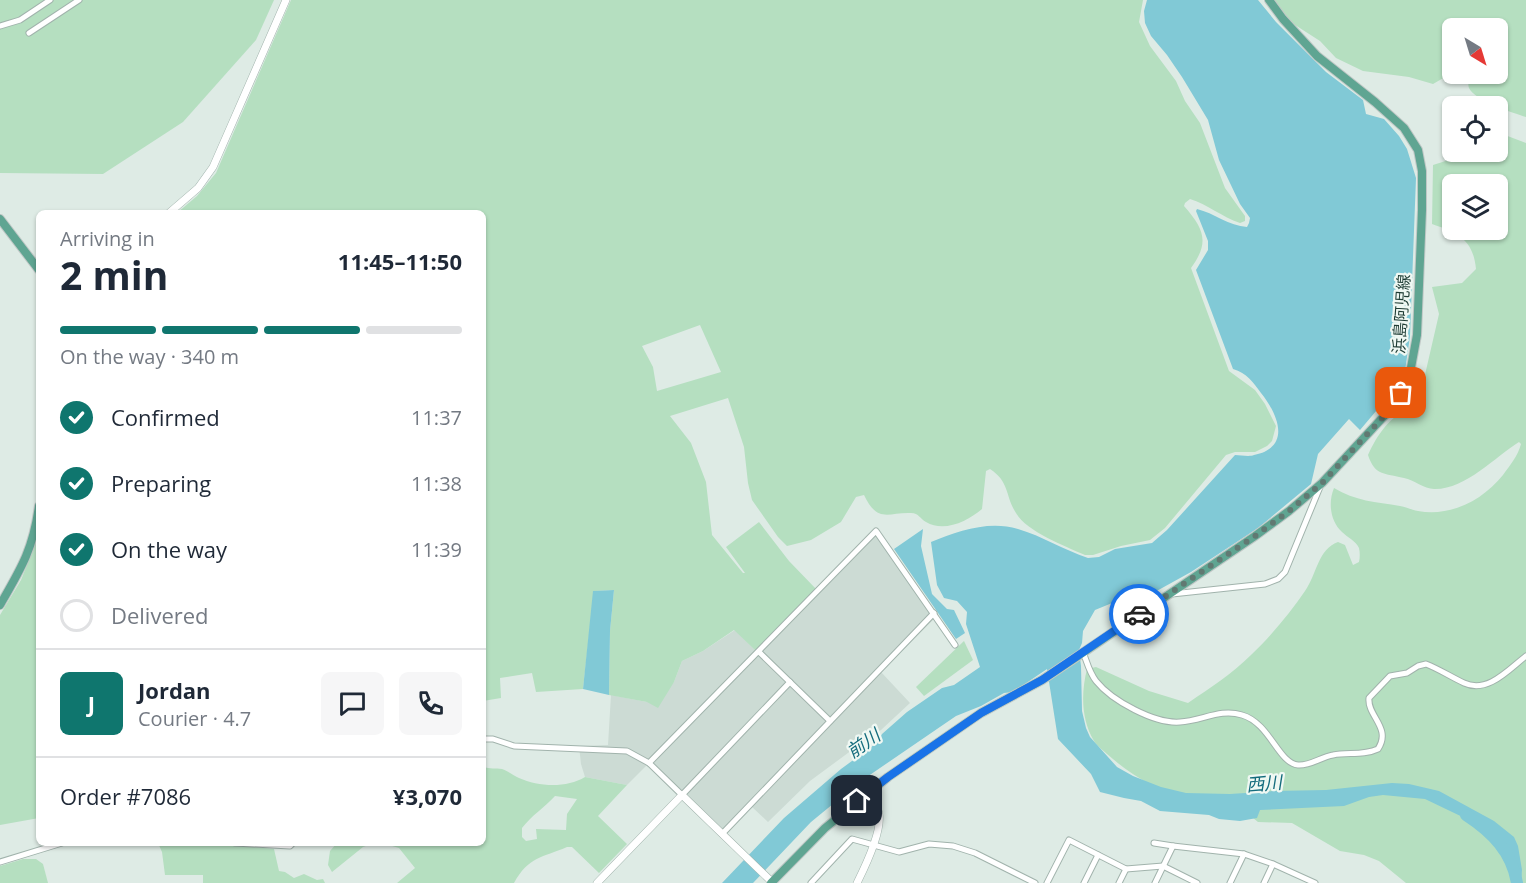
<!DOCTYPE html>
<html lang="en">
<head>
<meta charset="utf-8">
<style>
	:root { --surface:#fff; --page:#f6f6f7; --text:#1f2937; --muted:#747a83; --line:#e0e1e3; --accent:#0f766e }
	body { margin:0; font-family:"Open Sans","Noto Sans JP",sans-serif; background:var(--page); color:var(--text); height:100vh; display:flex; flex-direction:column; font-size:22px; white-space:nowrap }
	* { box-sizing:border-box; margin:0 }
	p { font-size:20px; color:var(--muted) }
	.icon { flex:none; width:33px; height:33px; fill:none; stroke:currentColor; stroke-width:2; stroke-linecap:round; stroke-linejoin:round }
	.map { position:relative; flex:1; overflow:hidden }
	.panel { position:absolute; left:36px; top:210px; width:450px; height:636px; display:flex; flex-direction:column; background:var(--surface); border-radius:9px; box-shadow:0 2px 4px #0004 }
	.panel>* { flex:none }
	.needle { width:39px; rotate:142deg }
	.tools { position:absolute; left:1442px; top:18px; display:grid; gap:12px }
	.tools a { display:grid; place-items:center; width:66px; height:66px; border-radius:9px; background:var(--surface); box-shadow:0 2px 4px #0004; font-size:30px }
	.pin { position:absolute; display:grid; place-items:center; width:51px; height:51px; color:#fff; margin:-26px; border-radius:12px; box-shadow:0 3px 9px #0006 }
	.courier { position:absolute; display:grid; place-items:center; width:60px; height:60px; margin:-30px; border:4px solid #1a73e8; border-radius:50%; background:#fff; color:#222; box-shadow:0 2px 8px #0007 }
	.headline em { font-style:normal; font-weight:700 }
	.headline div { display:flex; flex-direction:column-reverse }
	.headline { display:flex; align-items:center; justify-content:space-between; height:102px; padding:0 24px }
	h1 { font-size:39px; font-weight:700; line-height:45px }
	.bar { display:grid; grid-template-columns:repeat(4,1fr); gap:9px 6px; align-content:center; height:72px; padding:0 24px }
	.bar i { height:8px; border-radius:4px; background:var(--line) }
	.bar .selected { background:var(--accent) }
	.bar p { grid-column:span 4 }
	.line { display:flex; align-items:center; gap:15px; padding:0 24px; border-top:2px solid var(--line) }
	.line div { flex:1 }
	.round { display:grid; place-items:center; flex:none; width:63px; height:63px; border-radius:9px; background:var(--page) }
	ol { padding:0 24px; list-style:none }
	li { display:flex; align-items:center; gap:18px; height:66px }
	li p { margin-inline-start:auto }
	li .icon { padding:6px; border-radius:50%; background:var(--accent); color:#fff; stroke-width:4 }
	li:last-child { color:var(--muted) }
	li i { width:33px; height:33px; border:3px solid var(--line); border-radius:50% }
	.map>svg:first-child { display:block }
</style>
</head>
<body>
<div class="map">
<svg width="1526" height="883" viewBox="0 0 1526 883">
	<rect width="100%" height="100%" fill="#deebe5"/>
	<path fill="#ccdbd4" d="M875 533 934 619 881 672 910 703 881 730 862 743 859 741 850 748 852 750 810 781 768 822 751 806 721 838 647 765 627 785 585 777 581 764 579 746 608 745 611 695 647 702 674 682 682 661 703 651 735 630 756 651Z"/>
	<g fill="#b5dfc0" fill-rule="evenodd">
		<path d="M0 0H274L256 40 183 122 103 174 0 173Z"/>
		<path d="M291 0H1143L1139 22 1150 46 1176 81 1185 101 1200 123 1225 188 1245 216V221L1240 223C1222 217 1207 204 1190 199L1185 203 1184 206C1204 229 1210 242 1191 268L1229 371 1255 390 1265 404 1276 426 1272 441 1267 446 1255 452H1235L1226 455 1165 528 1150 540 1121 546 1093 555H1085C1065 546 1027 532 1016 513 1005 496 1010 482 990 469L986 471 982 509C968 521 944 533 926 522 920 519 919 513 911 513 888 512 878 524 864 495L856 497 841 522 811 540 787 546 778 537 752 500 748 483 744 447 728 398 670 416 691 443 706 482 712 535 743 573H745L726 547 759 522 789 561 817 590 756 651 734 630 703 651 682 661 674 682 658 708 647 702 609 695 610 631 614 590 594 591 583 689 536 692 532 673 500 678 501 698 483 701V213H177L197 196 216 173ZM700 325 721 372 657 391 653 367 642 346Z"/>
		<path d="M1268 0H1526V117C1513 113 1474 100 1469 88 1467 83 1470 78 1472 74H1497V28H1452V73L1433 84 1409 77 1363 71 1336 58 1320 41 1292 23Z"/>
		<path d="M1497 132 1526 143V883H1406L1379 861 1364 855 1340 851 1292 823 1258 822 1225 795C1214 795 1203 797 1192 796 1159 793 1132 776 1107 754 1103 750 1097 746 1094 741 1081 719 1081 693 1087 669L1096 667 1149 691 1188 703C1210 688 1233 673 1251 655 1271 636 1290 613 1305 591 1317 574 1318 549 1338 542L1345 545 1353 565 1359 562C1360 557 1360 553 1359 548 1356 541 1347 537 1342 532 1330 521 1328 502 1334 488 1355 501 1376 502 1400 506 1406 507 1412 510 1418 511 1451 517 1483 500 1503 475 1510 465 1518 456 1521 444L1519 442C1495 457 1465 490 1434 489 1424 489 1414 480 1404 478 1384 473 1375 476 1368 455 1377 435 1390 416 1410 408L1424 379 1439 314 1432 287 1462 283 1476 269C1473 239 1458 233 1432 224L1433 165 1455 158 1456 152H1497ZM1452 184H1497V230H1452Z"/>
		<path d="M39 528V818L0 825V615L21 580 37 540Z"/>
		<path d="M964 641 973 660 924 696 916 687Z"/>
		<path d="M483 767C490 769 496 768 502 769 508 771 514 776 519 778 539 787 567 788 585 777L627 785 598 816 627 844 599 873 572 847H567C542 858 529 856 514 883H397L415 868 399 848 382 843H483ZM555 796 577 799 567 814 566 830 536 829 537 839 526 841 522 837V828C532 815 544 808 555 796Z"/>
		<path d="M158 843H214L274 849 279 871 285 872 294 878 304 874 317 880 323 879 325 883H203V875H165L162 852Z"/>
		<path d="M337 843H374L363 847 332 872 328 865 330 851Z"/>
		<path d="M23 859H36L43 864 48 883H0V866Z"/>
	</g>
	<g fill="#81c9d6">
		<path d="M1147 0H1258L1276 22 1326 72 1363 100 1366 114 1384 119 1399 136 1407 149 1416 178 1410 336 1404 378 1360 430 1349 419 1318 454 1311 484 1258 528 1191 572 1153 593 1117 601 1095 610 1083 631 1082 643 1079 650 1081 666 1082 711 1086 728 1090 737 1117 767 1133 776 1161 787 1186 793 1230 794 1274 791 1326 790 1392 783 1409 784 1439 791 1494 821 1514 837 1518 846 1522 870 1521 883H1512V865L1507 851 1496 835 1482 824 1473 822 1425 799 1383 795 1369 797 1344 806 1260 810 1257 818 1240 821 1219 819 1209 815 1160 811 1141 801 1124 798 1100 792 1091 774 1058 739 1047 669 1013 692 1004 693 981 706 956 716 861 781 811 822 753 883H722L784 818 841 769 878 742 882 734 907 712 942 688 954 685 980 667 966 624 967 612 957 601 944 598 937 585 931 542C958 531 989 520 1018 529 1042 536 1064 550 1088 558L1099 557 1115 549 1152 543 1167 530 1235 455C1241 455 1249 457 1254 455 1293 447 1277 413 1261 393 1253 382 1247 373 1233 369L1196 270 1208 250V241L1196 211 1197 209C1214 213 1229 226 1247 227L1249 223 1250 218 1240 204 1219 160 1208 120 1182 77 1167 55 1151 36 1145 23 1144 11Z"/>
		<path d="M923 529 921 546 932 594 947 609 954 610 965 633 956 639 894 549Z"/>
		<path d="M614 590 610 631 609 695 583 689 593 591Z"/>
	</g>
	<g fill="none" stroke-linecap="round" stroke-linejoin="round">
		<path stroke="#81c9d6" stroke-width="12" d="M1466 815C1492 832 1512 852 1517 883"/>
		<g stroke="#a1b3ac" stroke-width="7">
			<g id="minor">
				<path d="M0 26 20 20 50 0"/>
				<path d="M29 33 79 0"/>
				<path d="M1172 594 1265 584 1278 579 1285 572 1320 487"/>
				<path d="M759 652 830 721"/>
				<path d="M1083 652C1087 662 1089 672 1096 681 1112 701 1155 724 1180 722 1202 721 1220 708 1242 715 1270 723 1278 763 1298 765 1310 766 1321 757 1333 755 1348 752 1363 756 1378 749 1392 728 1367 716 1369 698L1390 676 1407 673 1418 666 1426 664C1439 669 1451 677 1464 683 1488 694 1509 669 1526 656"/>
				<path d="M483 739H493L514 746 627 751 649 763 682 795 790 682"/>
				<path d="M649 763 876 531 955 645"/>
				<path d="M722 834 934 613"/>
				<path d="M235 843 290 846 293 843"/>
				<path d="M1154 843 1173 846"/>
				<path d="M0 862 62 843"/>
				<path d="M811 883 852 839 899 852 929 844 953 846 975 853 1035 883"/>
				<path d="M1047 883 1069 840 1126 869 1163 866 1197 883"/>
				<path d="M1084 883 1098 855"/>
				<path d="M1119 883 1126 869"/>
				<path d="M1155 883 1173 846 1244 854 1273 864 1315 883"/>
				<path d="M1230 883 1244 854"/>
				<path d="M1264 883 1273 864"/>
			</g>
		</g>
		<g stroke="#a1b3ac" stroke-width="8">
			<g id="tertiary">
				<path d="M169 213 198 188 213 167 286 0"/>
				<path d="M597 883 682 795 772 882"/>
				<path d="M857 883C865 867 882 831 879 814 878 806 871 799 867 793"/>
			</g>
		</g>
		<g stroke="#c0c8c6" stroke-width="10">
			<g id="primary">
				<path d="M0 219 39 270"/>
				<path d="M0 605C22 567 33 549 39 506"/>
				<path d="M771 883 825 828 888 777 981 713 1042 680 1081 654 1255 536 1289 511 1322 483 1386 414 1401 393 1410 373 1417 335 1422 210V171L1418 150 1404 128 1375 102 1317 56 1283 19 1269 0"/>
			</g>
		</g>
		<use href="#minor" stroke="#fff" stroke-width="5"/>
		<use href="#tertiary" stroke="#fff" stroke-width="7"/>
		<use href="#primary" stroke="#5fa592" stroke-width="8"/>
	</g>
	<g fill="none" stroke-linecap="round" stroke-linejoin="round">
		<path stroke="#617972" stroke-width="6" stroke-dasharray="0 10.8" d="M1139 614 1255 536 1289 511 1322 483 1386 414 1401 393"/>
		<path stroke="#1a73e8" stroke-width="8" d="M857 801 888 777 981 713 1042 680 1139 614"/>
	</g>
	<g text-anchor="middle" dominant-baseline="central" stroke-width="4.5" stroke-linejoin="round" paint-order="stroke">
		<g font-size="16" fill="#1e3c34" stroke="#eff8f3">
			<text transform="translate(1401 314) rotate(-86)">浜島阿児線</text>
		</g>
		<g font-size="18" font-style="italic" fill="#146c7d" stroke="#eff8f3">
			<text transform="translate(863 743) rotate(-35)">前川</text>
			<text transform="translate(1264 783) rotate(-5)">西川</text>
		</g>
	</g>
</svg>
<div class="tools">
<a><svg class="needle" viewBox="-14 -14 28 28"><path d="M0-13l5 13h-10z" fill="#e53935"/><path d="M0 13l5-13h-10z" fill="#747a83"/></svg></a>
<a><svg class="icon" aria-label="locate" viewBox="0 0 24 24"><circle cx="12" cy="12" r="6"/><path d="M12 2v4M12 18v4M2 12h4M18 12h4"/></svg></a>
<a><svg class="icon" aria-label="layers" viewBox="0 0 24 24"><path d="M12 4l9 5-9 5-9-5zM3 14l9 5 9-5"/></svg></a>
</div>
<div class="pin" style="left:1401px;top:393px;background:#ea580c"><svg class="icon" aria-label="bag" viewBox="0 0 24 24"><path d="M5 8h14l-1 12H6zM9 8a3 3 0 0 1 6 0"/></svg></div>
<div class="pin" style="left:857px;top:801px;background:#1f2937"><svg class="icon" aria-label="home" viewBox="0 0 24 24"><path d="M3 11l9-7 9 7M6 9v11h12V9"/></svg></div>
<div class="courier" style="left:1139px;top:614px"><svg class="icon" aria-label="car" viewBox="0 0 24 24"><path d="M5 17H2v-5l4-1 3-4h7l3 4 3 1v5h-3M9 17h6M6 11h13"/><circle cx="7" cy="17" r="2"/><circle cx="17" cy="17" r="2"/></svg></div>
<section class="panel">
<div class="headline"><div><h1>2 min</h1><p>Arriving in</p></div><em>11:45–11:50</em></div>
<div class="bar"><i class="selected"></i><i class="selected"></i><i class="selected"></i><i></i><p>On the way · 340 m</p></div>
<ol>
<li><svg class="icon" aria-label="check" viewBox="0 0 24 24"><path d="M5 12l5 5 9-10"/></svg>Confirmed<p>11:37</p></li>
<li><svg class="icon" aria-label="check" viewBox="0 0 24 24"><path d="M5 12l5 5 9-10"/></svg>Preparing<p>11:38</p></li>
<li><svg class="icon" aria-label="check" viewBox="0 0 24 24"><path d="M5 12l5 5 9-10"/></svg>On the way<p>11:39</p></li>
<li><i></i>Delivered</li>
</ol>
<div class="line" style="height:108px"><b class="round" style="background:var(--accent);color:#fff">J</b><div><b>Jordan</b><p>Courier · 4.7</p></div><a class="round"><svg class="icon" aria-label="chat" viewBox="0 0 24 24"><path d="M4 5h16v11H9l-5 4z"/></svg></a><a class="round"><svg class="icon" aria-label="phone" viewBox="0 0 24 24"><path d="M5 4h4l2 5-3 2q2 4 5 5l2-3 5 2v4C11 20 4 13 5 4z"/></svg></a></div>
<div class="line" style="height:78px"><div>Order #7086</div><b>¥3,070</b></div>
</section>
</div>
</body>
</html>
